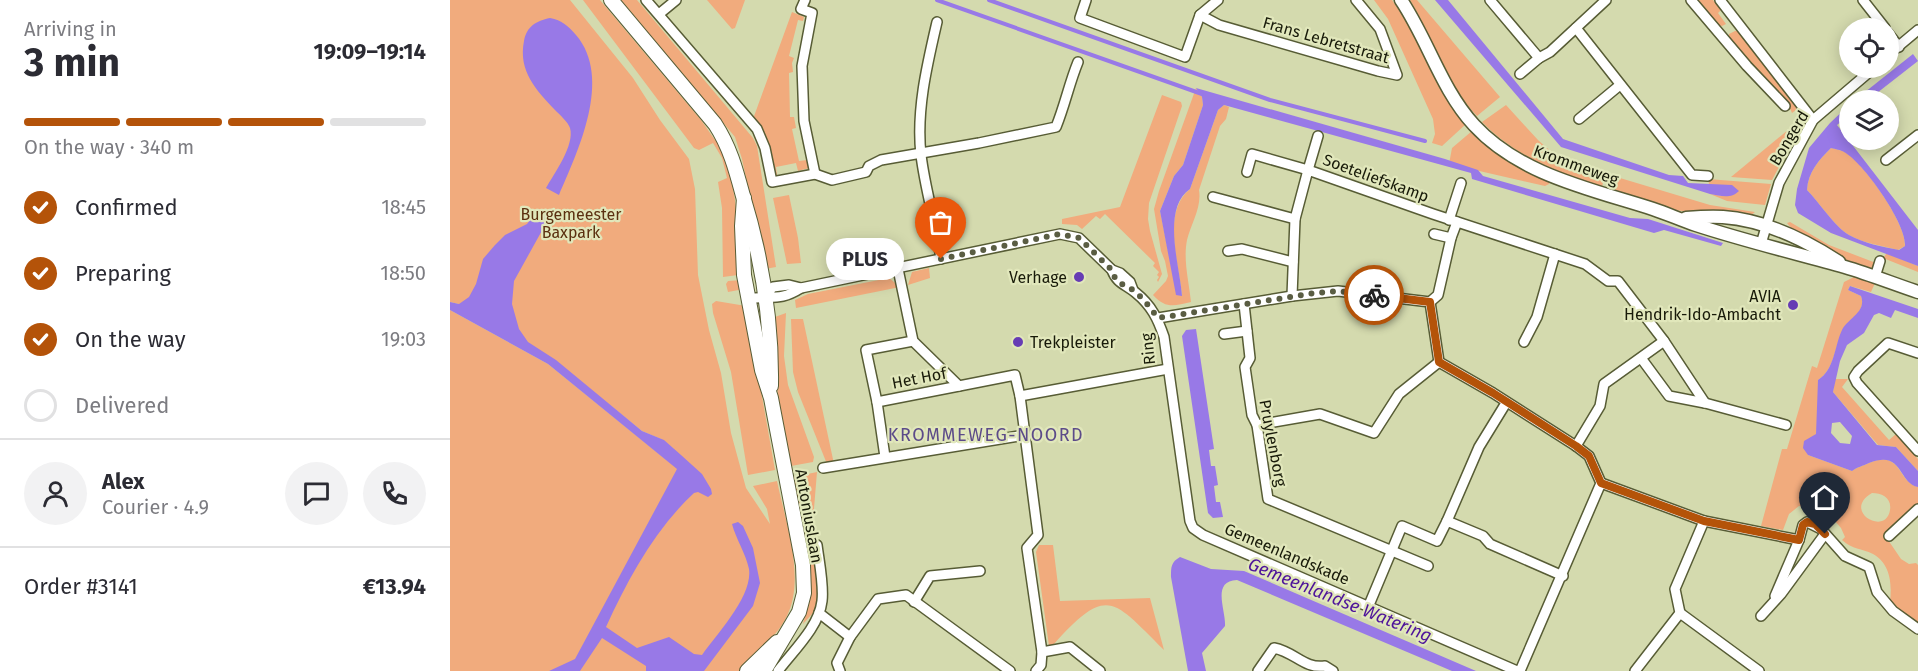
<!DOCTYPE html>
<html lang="en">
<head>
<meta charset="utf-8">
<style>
	:root { --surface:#fff; --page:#f2f2f3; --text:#2b2b33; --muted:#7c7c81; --line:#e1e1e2; --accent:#b45309 }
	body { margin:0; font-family:"Fira Sans",sans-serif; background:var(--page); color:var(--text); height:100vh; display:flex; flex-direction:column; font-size:22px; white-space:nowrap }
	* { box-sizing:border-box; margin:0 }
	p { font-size:20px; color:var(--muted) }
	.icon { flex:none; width:33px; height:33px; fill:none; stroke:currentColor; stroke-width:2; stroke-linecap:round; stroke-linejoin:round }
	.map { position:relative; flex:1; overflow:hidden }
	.drawer { display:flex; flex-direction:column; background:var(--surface); width:450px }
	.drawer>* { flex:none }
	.fabs { position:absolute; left:1389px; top:18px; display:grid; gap:12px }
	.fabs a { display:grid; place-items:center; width:60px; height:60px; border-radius:50%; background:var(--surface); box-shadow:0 3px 15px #0003; font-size:30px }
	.pin { position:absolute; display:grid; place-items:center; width:51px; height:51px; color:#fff; margin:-62px -26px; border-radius:50% 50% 50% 0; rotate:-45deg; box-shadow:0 0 6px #0007 }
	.pin .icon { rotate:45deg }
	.courier { position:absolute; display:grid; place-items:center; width:60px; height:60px; margin:-30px; border:4px solid #b45309; border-radius:50%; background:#fff; color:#222; box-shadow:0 2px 8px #0007 }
	.bubble { position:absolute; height:42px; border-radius:21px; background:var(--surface); box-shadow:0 3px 15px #0003; font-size:20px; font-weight:700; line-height:42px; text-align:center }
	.headline em { font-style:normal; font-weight:700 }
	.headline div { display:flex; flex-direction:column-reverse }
	.headline { display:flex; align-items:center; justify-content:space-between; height:102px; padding:0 24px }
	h1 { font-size:39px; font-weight:700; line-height:45px }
	.bar { display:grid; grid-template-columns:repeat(4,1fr); gap:9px 6px; align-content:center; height:72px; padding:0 24px }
	.bar i { height:8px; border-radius:4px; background:var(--line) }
	.bar .active { background:var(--accent) }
	.bar p { grid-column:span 4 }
	.line { display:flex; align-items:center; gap:15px; padding:0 24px; border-top:2px solid var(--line) }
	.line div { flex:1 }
	.round { display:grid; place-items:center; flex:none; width:63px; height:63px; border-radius:32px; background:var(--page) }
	ol { padding:0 24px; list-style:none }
	li { display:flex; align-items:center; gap:18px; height:66px }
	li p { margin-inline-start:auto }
	li .icon { padding:6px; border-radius:50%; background:var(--accent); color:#fff; stroke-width:4 }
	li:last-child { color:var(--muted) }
	li i { width:33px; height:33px; border:3px solid var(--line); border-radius:50% }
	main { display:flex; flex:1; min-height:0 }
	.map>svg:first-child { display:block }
</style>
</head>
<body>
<main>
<section class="drawer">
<div class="headline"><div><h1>3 min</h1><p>Arriving in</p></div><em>19:09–19:14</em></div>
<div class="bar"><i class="active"></i><i class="active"></i><i class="active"></i><i></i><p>On the way · 340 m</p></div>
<ol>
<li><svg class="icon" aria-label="check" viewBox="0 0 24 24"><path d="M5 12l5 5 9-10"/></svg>Confirmed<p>18:45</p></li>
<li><svg class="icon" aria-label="check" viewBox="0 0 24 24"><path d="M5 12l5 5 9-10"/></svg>Preparing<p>18:50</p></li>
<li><svg class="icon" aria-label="check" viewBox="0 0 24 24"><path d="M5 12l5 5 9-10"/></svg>On the way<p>19:03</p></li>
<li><i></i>Delivered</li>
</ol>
<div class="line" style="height:108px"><a class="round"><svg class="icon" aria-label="person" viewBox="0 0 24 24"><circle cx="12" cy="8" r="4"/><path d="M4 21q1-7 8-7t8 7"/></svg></a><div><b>Alex</b><p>Courier · 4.9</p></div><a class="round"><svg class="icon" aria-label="chat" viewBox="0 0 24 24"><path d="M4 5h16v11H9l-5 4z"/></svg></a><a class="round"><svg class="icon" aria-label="phone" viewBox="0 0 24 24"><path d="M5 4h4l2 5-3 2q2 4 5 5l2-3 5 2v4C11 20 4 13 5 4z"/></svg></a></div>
<div class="line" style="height:78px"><div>Order #3141</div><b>€13.94</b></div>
</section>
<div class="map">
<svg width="1468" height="671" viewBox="0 0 1468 671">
	<rect width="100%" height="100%" fill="#d4daae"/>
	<g fill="#f1ab7d" fill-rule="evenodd">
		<path d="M0 0H120L183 78 210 120 239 159 245 189 248 275 259 330 271 373 281 433 296 488 320 524 317 509 303 486 327 481C335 520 356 578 337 616 327 637 305 654 289 671H0V310L98 364 219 462 224 449 211 439 192 431 160 405 9 304 0 302Z"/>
		<path d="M133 0H150L251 120 265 140H267C289 185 288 226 288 275L273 277 272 208 268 182 277 178 272 158 263 143 249 150 244 148Z"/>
		<path d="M171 0H187L303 138 307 146 326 267 315 269 292 159 285 137Z"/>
		<path d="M257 0H295L285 28 282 29Z"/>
		<path d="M924 0H942C971 39 983 88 1016 124L992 146 982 143 985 134 983 119 938 19Z"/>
		<path d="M960 0H967L1050 97 1027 116C995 83 983 38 960 0Z"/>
		<path d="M1245 0H1263L1271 10 1268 13 1276 24 1272 26 1268 25Z"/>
		<path d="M342 12 354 17 353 21 348 20 339 56 344 58 342 63 343 72 339 73 340 117H344L346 128 342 129 349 161 357 160 359 168 348 171 346 163 326 167 327 175 326 176C321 156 319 133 303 119Z"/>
		<path d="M1285 31H1290L1347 109 1342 113 1338 104 1279 39V34Z"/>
		<path d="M746 88 752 97 753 105 733 165 724 176 710 211 727 295H732C729 263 711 213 740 189L768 110 774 105 779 107 776 119 770 126 749 190C752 207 741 224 737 240 733 260 739 282 741 302 724 306 716 309 703 295L716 281 718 276 715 261 711 251 704 209 709 191Z"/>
		<path d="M712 95 731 102 732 106 699 203 698 219 700 231 712 274 708 282 707 280 709 277 707 275 709 272 703 266 705 263 655 214 650 219 646 216 632 229 627 225 612 224V219L670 207Z"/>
		<path d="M1056 105 1088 140 1107 157 1155 173 1152 187C1107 172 1066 157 1032 122Z"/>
		<path d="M1344 125 1347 130 1345 137 1322 180 1281 177Z"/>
		<path d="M1022 131C1043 155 1071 169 1100 182L1099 184 1095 186 999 164 1002 148Z"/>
		<path d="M1381 148C1385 149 1391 150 1395 152 1413 162 1457 224 1455 246L1448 250C1432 246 1413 243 1399 235 1385 227 1369 202 1357 190 1358 172 1369 160 1381 148Z"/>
		<path d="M1160 175 1260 205 1305 212 1300 216 1247 213 1225 210 1156 189Z"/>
		<path d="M1258 179 1321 184 1315 205 1277 201 1260 194 1272 196 1259 184Z"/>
		<path d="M339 195 348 238 351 263 337 264 323 198Z"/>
		<path d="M1340 222 1379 245 1426 263 1425 268C1404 268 1348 239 1337 223Z"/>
		<path d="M1437 253 1468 266V272L1433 258Z"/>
		<path d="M479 268 480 278 458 285 462 272Z"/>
		<path d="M1404 277 1425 283 1421 292 1400 286 1398 290 1411 296C1417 312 1399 319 1393 331 1384 347 1385 369 1368 380V424L1366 434 1358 455 1402 471C1407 467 1413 466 1419 463 1452 449 1447 482 1468 487V503L1434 534 1451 559 1459 564 1466 563 1468 565V623L1452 615 1440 602C1442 585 1441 564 1423 554 1411 548 1403 550 1392 540L1395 537 1391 528 1377 512 1371 517 1369 516 1370 509 1349 506 1339 514 1333 530 1311 526 1332 449H1337L1362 366 1367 368 1394 282ZM1422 493C1432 493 1442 498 1440 510 1436 537 1391 511 1422 493Z"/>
		<path d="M439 278 450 287 346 308 345 300 358 294Z"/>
		<path d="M292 280 294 289 278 292 276 284 278 281Z"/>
		<path d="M266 301 296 306 325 470 298 475 281 372 263 313 262 304Z"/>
		<path d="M336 313 334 356 338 385 364 457 363 462 341 466 328 407 325 317Z"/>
		<path d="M341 319H353L384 464H377L348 392 343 372Z"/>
		<path d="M1385 379H1398L1392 387 1439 440 1446 434 1468 459V471L1446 447 1428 445 1383 392Z"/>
		<path d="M367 472 362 533 363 551 372 603 353 624C368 576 352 526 343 477Z"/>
		<path d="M589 545H603L610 601 700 598 714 650C663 600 658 584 604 644L599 646 586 552Z"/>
	</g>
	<g fill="#9879e7" fill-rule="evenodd">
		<path d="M985 0H998L1113 139 1219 175 1233 176 1238 183 1282 185 1289 191C1281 199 1271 196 1260 194L1111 147Z"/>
		<path d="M100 18C112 20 118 26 126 35 163 78 128 151 109 195L96 188C104 174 125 145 120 128 118 122 110 115 105 110 86 90 68 71 74 41 77 26 86 21 100 18Z"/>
		<path d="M1463 54 1468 61 1418 100H1405Z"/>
		<path d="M746 88 995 159 1028 170 1033 176 1180 218 1198 219 1273 243 1271 246 1214 230 1204 233 1022 179 1021 173 774 105 768 110 740 189C711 209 730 266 732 296L726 295 710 211 724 176 733 165 753 105 752 97Z"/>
		<path d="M1399 105V115L1387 125 1468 230V266L1381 233 1348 213 1345 205 1347 189 1359 148 1380 123ZM1381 148C1385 149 1391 150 1394 152 1413 162 1457 224 1455 246L1449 250C1433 247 1413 243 1399 235 1385 227 1369 202 1357 190 1358 172 1369 160 1381 148Z"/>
		<path d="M88 209 94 211 99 218 64 281 62 304 69 329 78 342 106 360 192 431 214 440 231 455 252 474 261 489 262 494 258 497 248 492 244 493C205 529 178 579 156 627L187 648 219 637 244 654 252 655C267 634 303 596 299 569 296 554 286 539 282 524L288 522 293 526 303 548 310 583 303 606 254 671H196V666L152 638 130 671H99L125 659 227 469 98 364 0 310V302L9 304 19 297 26 284 33 259 45 245 55 235 77 224Z"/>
		<path d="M1400 286 1468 309V318L1445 310 1441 318 1429 313 1424 315 1414 333 1397 345 1390 361 1383 392 1427 445 1446 447 1468 471V487C1448 483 1453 449 1419 463 1413 466 1407 467 1402 471L1358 455 1353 448 1354 441 1366 434 1368 380C1385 369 1384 347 1392 330 1398 318 1417 312 1411 296L1398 290ZM1390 422 1402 436 1400 444 1390 443 1381 433 1382 423Z"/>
		<path d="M746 329 764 449 759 450 761 466H765L768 485 764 486 766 502H770L773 517 763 518 758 513 732 336 736 330Z"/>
		<path d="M730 557 761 569 794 571 1026 671H1002L787 580C761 581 776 610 775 626L752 653 756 671H738L721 577C721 567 721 562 730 557Z"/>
	</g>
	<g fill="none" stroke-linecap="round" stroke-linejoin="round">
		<g stroke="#9879e7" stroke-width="4">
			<path d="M487 0 752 94"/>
			<path d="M539 0 820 100 975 141"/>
		</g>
		<g stroke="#575c35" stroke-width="12">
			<g id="minor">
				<path d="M196 0 307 129 315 148 322 182 365 174 382 180 416 172 419 166 431 160 529 143 606 127C615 105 619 84 628 62"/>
				<path d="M355 0 351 9 362 13 352 66 354 121 365 174"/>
				<path d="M636 0 630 18 735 57 750 15 768 0"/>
				<path d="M1040 0 1089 58 1100 52 1156 0"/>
				<path d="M1241 0 1297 66 1335 106"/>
				<path d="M1270 0 1363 120"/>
				<path d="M1413 0 1435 28"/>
				<path d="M209 14 226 0"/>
				<path d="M750 15 769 25 928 71 947 75 930 29 906 0"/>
				<path d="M487 22C477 65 466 111 471 155 475 189 486 224 491 259"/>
				<path d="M1126 28 1242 175 1258 176"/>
				<path d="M1438 33 1449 47"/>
				<path d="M1438 55 1468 30"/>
				<path d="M1070 74 1089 58"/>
				<path d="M1129 119 1170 85"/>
				<path d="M1436 160 1468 135"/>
				<path d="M797 172 802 154 858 170 868 136"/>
				<path d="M763 197 845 219"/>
				<path d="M999 220 1011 183"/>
				<path d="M984 234 1001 238"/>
				<path d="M1311 244 1329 183 1363 120 1424 68"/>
				<path d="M778 251 792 249 843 262"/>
				<path d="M448 269 463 341 509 386 565 375 570 396"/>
				<path d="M662 270C667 284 676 284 686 293 701 305 708 319 714 337L740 521 743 528 753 535 1067 671"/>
				<path d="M1425 277 1430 261"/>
				<path d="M316 296 323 287 339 285 351 288"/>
				<path d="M842 296 845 219 858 170 983 214 1135 264 1158 281H1168L1214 341 1255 403"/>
				<path d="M298 299C321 295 329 302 351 288L610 234 629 238 662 270 670 273 680 282 683 290"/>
				<path d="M980 302 988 295 1001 238 1007 222"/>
				<path d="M794 304 800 358 795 367 802 415 807 425 818 499 978 566"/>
				<path d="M708 318 842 296 888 291 980 302 989 362 1043 393 1126 446 1139 456 1151 483 1070 671"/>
				<path d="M774 334 797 331"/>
				<path d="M463 341 416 350 427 402 509 386"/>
				<path d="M1074 342 1087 317 1105 254"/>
				<path d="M1468 353 1438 343 1408 371 1404 377 1407 383 1468 451"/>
				<path d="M1191 358 1219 396 1255 403 1336 425"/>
				<path d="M427 402 435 457"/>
				<path d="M807 425 870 414 924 433 949 394 989 362"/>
				<path d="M1126 446 1150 406 1154 384 1214 341"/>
				<path d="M373 468 575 435"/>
				<path d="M1151 483 1254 521 1349 540 1353 525 1357 522 1371 529 1395 556 1419 567 1427 592 1443 611 1468 629"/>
				<path d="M997 521 1029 447 1056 403"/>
				<path d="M1439 536 1468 509"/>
				<path d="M1325 596 1349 540"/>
				<path d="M464 602 480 576 530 571"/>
				<path d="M919 605 952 526 987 541 997 521 1033 536 1040 544 1113 576"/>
				<path d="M369 613 400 637"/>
				<path d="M1230 613 1309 671"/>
				<path d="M1311 616 1331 594 1375 534"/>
				<path d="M592 652 620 647 650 671"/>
				<path d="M328 671C343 651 369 627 372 601 374 585 369 561 367 545"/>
				<path d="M390 671 387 663 400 637 428 599 456 595 560 671"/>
				<path d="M586 671 591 665 592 652 577 548 588 535 570 396 718 369"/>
				<path d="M808 671 824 648C845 652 854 669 875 666L883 671"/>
				<path d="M1185 671 1230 613 1225 589 1254 521"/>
			</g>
		</g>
		<g stroke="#575c35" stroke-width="15">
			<g id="tertiary">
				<path d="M951 0C978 40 991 89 1024 125 1070 175 1141 189 1203 209 1218 214 1231 220 1246 225 1295 241 1345 253 1395 267 1419 274 1444 284 1468 292"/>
				<path d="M1236 218C1248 217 1261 216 1273 217 1315 220 1354 239 1389 262"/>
			</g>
		</g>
		<g stroke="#575c35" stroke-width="16">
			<g id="secondary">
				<path d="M161 0 265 124C280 147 286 170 293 196 312 258 322 321 321 386"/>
				<path d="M294 198 292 226 294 275 312 370 321 398 353 565 354 593 349 612 314 671"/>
				<path d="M297 671 327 642"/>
			</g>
		</g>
		<use href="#minor" stroke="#fff" stroke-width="9"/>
		<use href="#tertiary" stroke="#fff" stroke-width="12"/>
		<use href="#secondary" stroke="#fff" stroke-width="14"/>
	</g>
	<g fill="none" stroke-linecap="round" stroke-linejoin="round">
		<path stroke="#5a5d43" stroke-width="6" stroke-dasharray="0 10.8" d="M491 259 610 234 629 238 662 270 665 278 670 283 683 290 694 300 708 318 865 293 888 291 924 295"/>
		<path stroke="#b45309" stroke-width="8" d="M924 295 980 302 989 362 1043 393 1126 446 1139 456 1151 483 1254 521 1349 540 1353 525 1357 522 1365 524 1375 534"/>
	</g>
	<g fill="#663cb4" stroke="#e1e7bb" stroke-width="2">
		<circle cx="629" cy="277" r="6"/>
		<circle cx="1343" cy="305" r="6"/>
		<circle cx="568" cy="342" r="6"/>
	</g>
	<g text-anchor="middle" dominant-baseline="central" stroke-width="4.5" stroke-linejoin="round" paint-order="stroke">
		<g font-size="16" fill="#181a09" stroke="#e1e7bb">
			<text transform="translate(876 40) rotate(16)">Frans Lebretstraat</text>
			<text transform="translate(1339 138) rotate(-59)">Bongerd</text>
			<text transform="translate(1126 165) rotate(20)">Krommeweg</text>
			<text transform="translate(926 178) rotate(20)">Soeteliefskamp</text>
			<text transform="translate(698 349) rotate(-96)">Ring</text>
			<text transform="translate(469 378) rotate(-11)">Het Hof</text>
			<text transform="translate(823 443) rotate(79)">Pruylenborg</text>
			<text transform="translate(359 516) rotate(80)">Antoniuslaan</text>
			<text transform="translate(837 554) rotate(23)">Gemeenlandskade</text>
		</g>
		<g font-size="16" fill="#5b3010" stroke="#e1e7bb">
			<text x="121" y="214">Burgemeester<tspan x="121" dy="18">Baxpark</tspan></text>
		</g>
		<g font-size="16" fill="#181a09" stroke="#e1e7bb" text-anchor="end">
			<text x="617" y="277">Verhage</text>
			<text x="1331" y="296">AVIA<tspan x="1331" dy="18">Hendrik-Ido-Ambacht</tspan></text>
			<text x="580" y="342" text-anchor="start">Trekpleister</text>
		</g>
		<g font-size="18" letter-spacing="1.5" fill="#5c4b89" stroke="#e1e7bb">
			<text x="536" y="435">KROMMEWEG-NOORD</text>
		</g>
		<g font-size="18" font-style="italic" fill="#4e149a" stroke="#e1e7bb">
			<text transform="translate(890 600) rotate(22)">Gemeenlandse Watering</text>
		</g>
	</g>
</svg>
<div class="fabs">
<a><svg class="icon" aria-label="locate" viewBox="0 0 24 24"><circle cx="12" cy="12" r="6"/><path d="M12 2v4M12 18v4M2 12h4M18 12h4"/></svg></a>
<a><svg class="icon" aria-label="layers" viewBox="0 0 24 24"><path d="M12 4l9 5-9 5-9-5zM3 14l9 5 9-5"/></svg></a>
</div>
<div class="pin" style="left:491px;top:259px;background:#ea580c"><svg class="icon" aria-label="bag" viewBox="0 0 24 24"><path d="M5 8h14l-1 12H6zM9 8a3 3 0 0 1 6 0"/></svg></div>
<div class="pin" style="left:1375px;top:534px;background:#1f2937"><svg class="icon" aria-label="home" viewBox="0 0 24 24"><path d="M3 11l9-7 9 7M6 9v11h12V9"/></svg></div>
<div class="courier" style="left:924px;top:295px"><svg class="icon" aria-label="bike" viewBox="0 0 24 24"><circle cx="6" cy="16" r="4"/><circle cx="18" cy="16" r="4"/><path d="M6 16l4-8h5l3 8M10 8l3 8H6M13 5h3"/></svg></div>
<div class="bubble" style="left:376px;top:238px;width:78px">PLUS</div>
</div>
</main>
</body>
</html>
